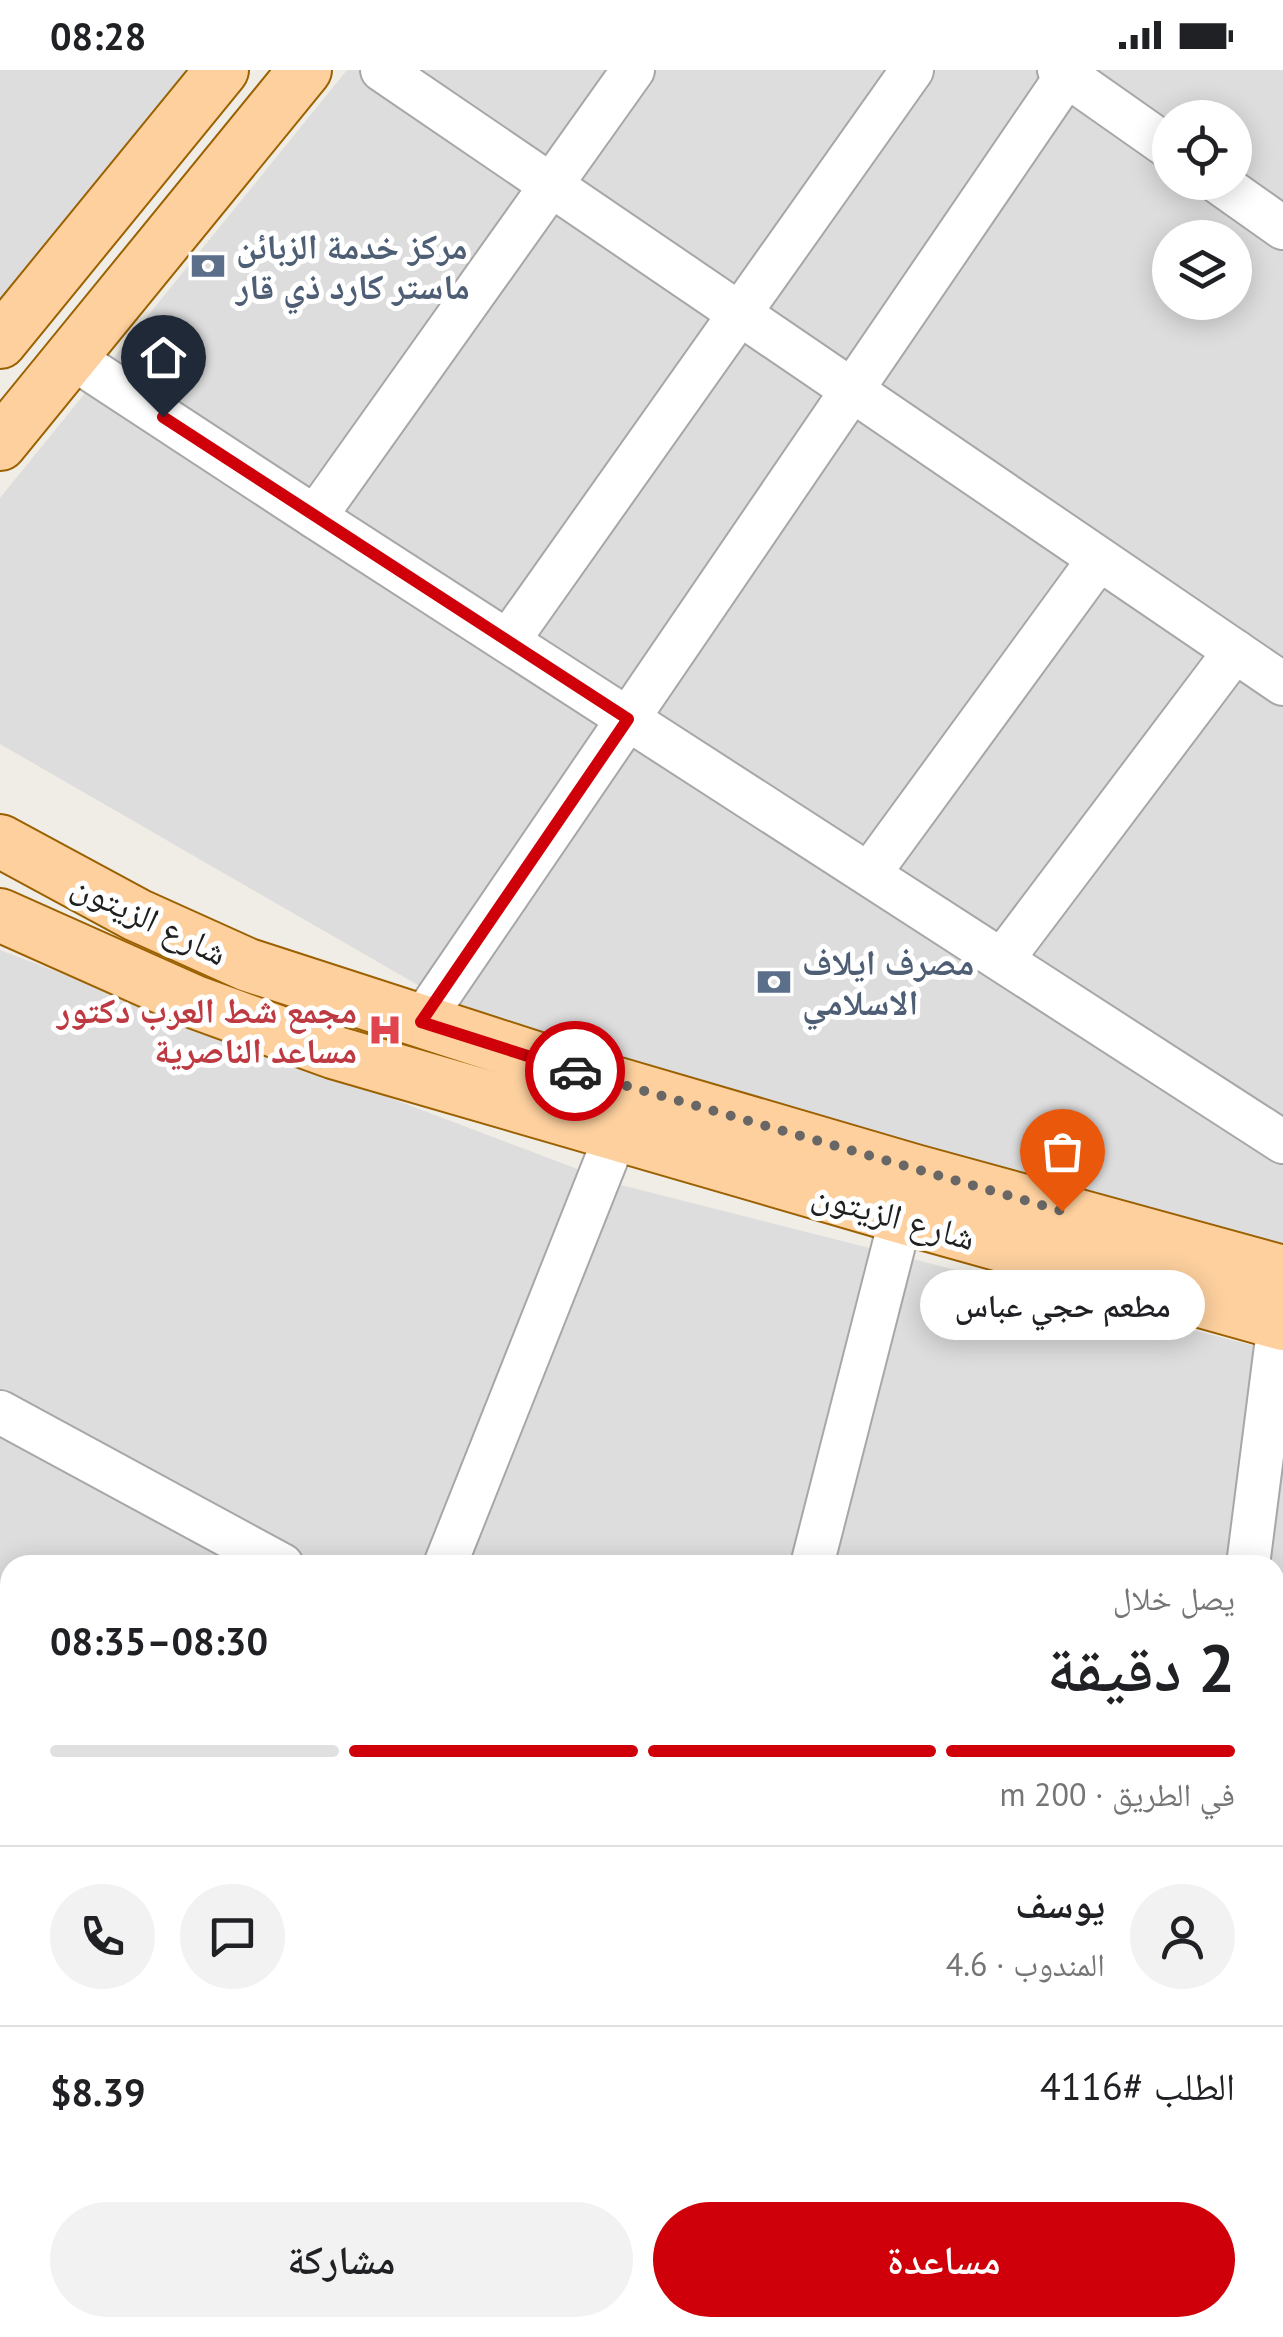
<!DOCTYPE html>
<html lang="ar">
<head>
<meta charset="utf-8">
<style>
	:root { --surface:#fff; --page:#f2f2f2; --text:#202124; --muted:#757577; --line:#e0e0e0; --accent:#cf0009 }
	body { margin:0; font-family:"PT Sans","Noto Naskh Arabic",sans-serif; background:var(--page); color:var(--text); direction:rtl; height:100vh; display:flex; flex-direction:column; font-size:38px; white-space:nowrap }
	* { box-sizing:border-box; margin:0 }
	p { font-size:32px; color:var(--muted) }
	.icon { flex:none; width:55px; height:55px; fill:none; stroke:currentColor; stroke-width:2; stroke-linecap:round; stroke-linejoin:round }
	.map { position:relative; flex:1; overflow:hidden; direction:ltr }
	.drawer { position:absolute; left:0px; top:1485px; width:1285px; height:782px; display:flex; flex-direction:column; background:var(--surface); border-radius:30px 30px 0 0; box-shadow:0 5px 25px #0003; direction:rtl }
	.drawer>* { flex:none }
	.buttons { position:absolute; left:1152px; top:30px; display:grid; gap:20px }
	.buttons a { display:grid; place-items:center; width:100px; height:100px; border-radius:50%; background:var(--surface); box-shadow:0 5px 25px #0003; font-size:50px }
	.pin { position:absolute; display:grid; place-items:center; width:85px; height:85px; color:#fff; margin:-102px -42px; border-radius:50% 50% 50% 0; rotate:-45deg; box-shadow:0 0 10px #0007 }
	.pin .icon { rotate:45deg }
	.courier { position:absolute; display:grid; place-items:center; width:100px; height:100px; margin:-50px; border:8px solid #cf0009; border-radius:50%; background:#fff; color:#222; box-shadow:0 2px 12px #0007 }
	.bubble { position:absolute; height:70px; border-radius:35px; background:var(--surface); box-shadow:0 5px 25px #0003; font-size:32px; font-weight:600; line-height:70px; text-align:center; direction:rtl }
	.head em { font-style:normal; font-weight:600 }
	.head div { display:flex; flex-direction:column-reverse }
	.head { display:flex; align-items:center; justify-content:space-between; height:170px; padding:0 50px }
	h1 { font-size:65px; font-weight:600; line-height:75px }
	.bar { display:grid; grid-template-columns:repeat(4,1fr); gap:15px 10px; align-content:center; height:120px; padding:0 50px }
	.bar i { height:12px; border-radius:8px; background:var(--line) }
	.bar .active { background:var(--accent) }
	.bar p { grid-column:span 4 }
	.line { display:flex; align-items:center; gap:25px; padding:0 50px; border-top:2px solid var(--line) }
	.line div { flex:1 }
	.round { display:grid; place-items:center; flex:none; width:105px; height:105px; border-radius:52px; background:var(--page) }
	.action { display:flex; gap:20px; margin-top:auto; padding:20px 50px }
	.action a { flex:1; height:115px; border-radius:60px; background:var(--accent); color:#fff; font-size:40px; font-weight:600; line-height:115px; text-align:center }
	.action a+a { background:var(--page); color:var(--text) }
	.status { display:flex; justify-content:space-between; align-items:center; height:70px; padding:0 50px; background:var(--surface); direction:ltr }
	.status svg { height:28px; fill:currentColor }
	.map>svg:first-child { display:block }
</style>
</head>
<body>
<div class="status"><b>08:28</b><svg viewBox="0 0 49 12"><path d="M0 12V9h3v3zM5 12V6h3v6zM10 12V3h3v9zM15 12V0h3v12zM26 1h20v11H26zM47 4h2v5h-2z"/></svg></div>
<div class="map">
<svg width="1283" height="2267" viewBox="0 0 1283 2267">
	<defs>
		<pattern id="park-dots" width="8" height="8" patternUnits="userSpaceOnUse" patternTransform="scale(2.5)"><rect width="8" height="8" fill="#c3fac5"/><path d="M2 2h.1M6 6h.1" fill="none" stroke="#a7d6a9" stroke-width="1.8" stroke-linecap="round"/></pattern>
	</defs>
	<rect width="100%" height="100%" fill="#f0ece6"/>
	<g fill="#dedddd" fill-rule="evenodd">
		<path d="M0 0H191L0 238Z"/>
		<path d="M347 0H1283V1201L482 952 0 674V428ZM1170 48H1235V112H1170ZM1170 168H1235V232H1170Z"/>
		<path d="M0 880 617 1114 1283 1283V2267H0ZM10 1495H1275V2258H10Z"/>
	</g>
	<path fill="#fffee0" d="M1275 2236H1283V2267H1160L1162 2258H1275Z"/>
	<path fill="url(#park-dots)" d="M665 2258H1078L1077 2267H663Z"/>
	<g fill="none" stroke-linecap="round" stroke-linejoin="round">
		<g stroke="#a7a7a7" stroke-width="46">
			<g id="minor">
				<path d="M382 0 1283 614"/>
				<path d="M1059 0 1170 78"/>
				<path d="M1218 112 1283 158"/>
				<path d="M71 287 315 447 1283 1072"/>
				<path d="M315 447 633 0"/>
				<path d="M508 571 912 0"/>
				<path d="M869 804 1099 489"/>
				<path d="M1002 890 1235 581"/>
				<path d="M421 952 1067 5"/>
				<path d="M0 1342 282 1495"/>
				<path d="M445 1495 616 1065"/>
				<path d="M812 1495 901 1147"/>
				<path d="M1248 1495 1279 1253"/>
				<path d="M1275 1571 1283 1573"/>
				<path d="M0 1695 10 1701"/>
				<path d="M0 1992 10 1981"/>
				<path d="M0 2165 10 2170"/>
				<path d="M1275 2216 1283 2217"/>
				<path d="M129 2267 133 2258"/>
				<path d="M613 2267 615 2258"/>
				<path d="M1134 2267 1135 2258"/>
			</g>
		</g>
		<g stroke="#9b6100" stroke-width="56">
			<g id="major">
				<path d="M0 272 222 0"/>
				<path d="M0 374 305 0"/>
				<path d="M0 771 137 845 248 895 594 1007 915 1101 1283 1202"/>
				<path d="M0 845 195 932 333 982 901 1147 1283 1254"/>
			</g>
		</g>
		<use href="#minor" stroke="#fff" stroke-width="42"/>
		<use href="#major" stroke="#fdd09e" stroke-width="52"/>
	</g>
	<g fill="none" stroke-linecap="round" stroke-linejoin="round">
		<path stroke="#696765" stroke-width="10" stroke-dasharray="0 18" d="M575 1001 1062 1141"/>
		<path stroke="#cf0009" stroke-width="12" d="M163 347 628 649 421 952 575 1001"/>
	</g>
	<defs>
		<g id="bank-bare" transform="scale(2.7)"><path d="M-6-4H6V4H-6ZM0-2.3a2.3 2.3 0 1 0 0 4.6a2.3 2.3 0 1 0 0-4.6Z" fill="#5c6f8a" stroke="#fff" stroke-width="2.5" paint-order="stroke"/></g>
		<g id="hospital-bare" transform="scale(2.7)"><path d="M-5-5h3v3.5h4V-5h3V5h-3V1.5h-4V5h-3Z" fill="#e0444e" stroke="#fff" stroke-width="2.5" paint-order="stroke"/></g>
	</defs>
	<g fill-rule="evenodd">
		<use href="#bank-bare" x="208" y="196"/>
		<use href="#bank-bare" x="774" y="912"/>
		<use href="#hospital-bare" x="385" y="960"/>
	</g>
	<g text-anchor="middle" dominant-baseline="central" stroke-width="10" stroke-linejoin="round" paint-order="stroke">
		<g font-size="35" font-weight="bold" fill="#4e5e75" stroke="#fff" text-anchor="start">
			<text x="236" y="176">مركز خدمة الزبائن<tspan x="236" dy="40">ماستر كارد ذي قار</tspan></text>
			<text x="802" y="892">مصرف ايلاف<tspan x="802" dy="40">الاسلامي</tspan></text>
		</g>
		<g font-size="35" fill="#202020" stroke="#fff">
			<text transform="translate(150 848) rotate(26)">شارع الزيتون</text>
			<text transform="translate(894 1145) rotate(16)">شارع الزيتون</text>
		</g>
		<g font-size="35" font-weight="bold" fill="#be3a42" stroke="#fff" text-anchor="end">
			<text x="357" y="940">مجمع شط العرب دكتور<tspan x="357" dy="40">مساعد الناصرية</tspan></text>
		</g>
	</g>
</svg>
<div class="buttons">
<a><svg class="icon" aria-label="locate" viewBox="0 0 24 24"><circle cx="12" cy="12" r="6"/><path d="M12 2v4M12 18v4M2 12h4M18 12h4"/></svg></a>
<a><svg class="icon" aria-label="layers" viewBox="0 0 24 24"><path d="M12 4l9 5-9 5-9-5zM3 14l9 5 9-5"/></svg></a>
</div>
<div class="pin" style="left:1062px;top:1141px;background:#ea580c"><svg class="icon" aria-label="bag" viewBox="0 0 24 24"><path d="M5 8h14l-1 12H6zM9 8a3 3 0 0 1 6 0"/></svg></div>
<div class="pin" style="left:163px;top:347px;background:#1f2937"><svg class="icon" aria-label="home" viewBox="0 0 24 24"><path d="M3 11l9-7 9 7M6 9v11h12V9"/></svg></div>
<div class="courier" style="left:575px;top:1001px"><svg class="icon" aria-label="car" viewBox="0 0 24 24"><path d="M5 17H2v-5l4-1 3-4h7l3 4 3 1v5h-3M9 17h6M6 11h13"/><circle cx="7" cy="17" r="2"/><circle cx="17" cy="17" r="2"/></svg></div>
<div class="bubble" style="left:920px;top:1200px;width:285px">مطعم حجي عباس</div>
<section class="drawer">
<div class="head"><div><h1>2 دقيقة</h1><p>يصل خلال</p></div><em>08:30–08:35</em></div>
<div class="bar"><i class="active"></i><i class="active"></i><i class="active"></i><i></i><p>في الطريق · 200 m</p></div>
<div class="line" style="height:180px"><a class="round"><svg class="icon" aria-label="person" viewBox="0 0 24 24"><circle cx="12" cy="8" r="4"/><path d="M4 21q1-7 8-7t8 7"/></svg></a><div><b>يوسف</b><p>المندوب · 4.6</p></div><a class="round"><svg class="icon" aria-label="chat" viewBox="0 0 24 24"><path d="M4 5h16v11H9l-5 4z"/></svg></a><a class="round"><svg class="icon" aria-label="phone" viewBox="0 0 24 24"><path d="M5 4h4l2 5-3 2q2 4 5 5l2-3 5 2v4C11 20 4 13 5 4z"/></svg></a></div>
<div class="line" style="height:130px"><div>الطلب #4116</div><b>$8.39</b></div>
<div class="action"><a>مساعدة</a><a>مشاركة</a></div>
</section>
</div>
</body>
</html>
